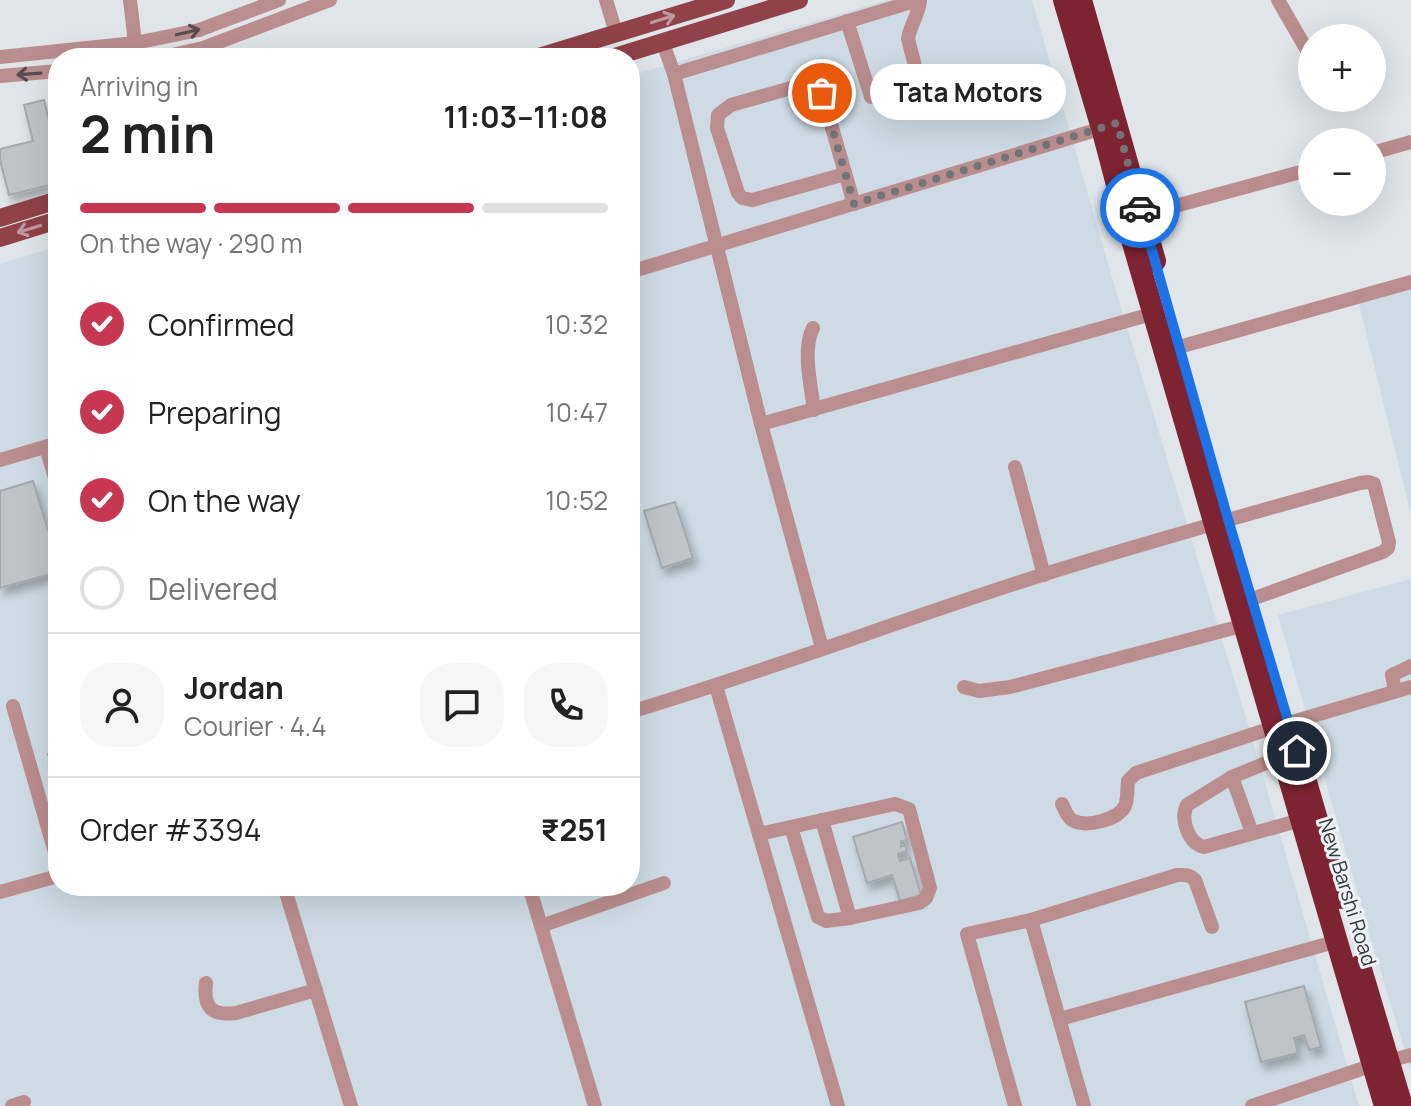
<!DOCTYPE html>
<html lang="en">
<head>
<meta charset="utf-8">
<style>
	:root { --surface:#fff; --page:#f6f6f6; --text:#222; --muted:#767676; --line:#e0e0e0; --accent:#c7374f }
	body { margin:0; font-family:Manrope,sans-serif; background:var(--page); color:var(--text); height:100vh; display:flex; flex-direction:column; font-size:30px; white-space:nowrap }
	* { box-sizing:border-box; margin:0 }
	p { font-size:26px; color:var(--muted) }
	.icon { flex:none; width:44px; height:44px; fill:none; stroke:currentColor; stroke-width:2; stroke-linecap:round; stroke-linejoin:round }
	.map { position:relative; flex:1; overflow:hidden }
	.side { position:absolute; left:48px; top:48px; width:592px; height:848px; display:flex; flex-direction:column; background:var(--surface); border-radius:32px; box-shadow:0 8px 32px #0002 }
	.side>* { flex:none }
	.tools { position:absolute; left:1298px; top:24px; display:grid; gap:16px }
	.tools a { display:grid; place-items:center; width:88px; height:88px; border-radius:50%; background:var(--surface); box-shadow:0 8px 32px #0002; font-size:40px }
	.pin { position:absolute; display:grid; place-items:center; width:68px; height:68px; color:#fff; margin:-34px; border:4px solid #fff; border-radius:50%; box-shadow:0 2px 8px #0007 }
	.courier { position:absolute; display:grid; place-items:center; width:80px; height:80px; margin:-40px; border:6px solid #1a73e8; border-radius:50%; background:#fff; color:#222; box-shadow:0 2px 10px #0007 }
	.bubble { position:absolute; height:56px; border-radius:28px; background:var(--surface); box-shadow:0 8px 32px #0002; font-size:26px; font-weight:700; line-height:56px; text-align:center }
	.summary em { font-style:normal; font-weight:700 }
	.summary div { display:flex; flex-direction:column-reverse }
	.summary { display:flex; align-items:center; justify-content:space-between; height:136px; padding:0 32px }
	h1 { font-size:52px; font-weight:700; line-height:60px }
	.bar { display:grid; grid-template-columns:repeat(4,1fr); gap:12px 8px; align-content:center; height:96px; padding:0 32px }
	.bar i { height:10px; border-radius:6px; background:var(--line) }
	.bar .on { background:var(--accent) }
	.bar p { grid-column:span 4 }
	.line { display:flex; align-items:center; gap:20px; padding:0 32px; border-top:2px solid var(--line) }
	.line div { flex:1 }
	.round { display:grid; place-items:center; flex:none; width:84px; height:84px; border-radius:32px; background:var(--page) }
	ol { padding:0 32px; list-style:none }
	li { display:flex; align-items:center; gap:24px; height:88px }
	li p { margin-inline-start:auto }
	li .icon { padding:8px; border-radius:50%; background:var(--accent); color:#fff; stroke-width:4 }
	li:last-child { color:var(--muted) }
	li i { width:44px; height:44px; border:4px solid var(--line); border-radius:50% }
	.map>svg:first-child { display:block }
</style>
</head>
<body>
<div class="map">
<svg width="1411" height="1106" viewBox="0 0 1411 1106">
	<defs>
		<filter id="shadow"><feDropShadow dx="4" dy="7" stdDeviation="4" flood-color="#0004"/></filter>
	</defs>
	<rect width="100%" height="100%" fill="#dfe5e9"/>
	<g fill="#cedbe4">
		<path d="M887 0H1032L1116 291 1249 728 1359 1106H0V264L58 246V886H630V76Z"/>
		<path d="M1411 287V514L1359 304Z"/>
		<path d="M1411 579V1071L1370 936 1278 615Z"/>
	</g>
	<g fill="#bec4c8" stroke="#a3a9ad" stroke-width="2" filter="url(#shadow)">
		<path d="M44 100 58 158V183L9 195 0 160V149L33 141 24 105Z"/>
		<path d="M33 481 58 562V572L0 588V491Z"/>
		<path d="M675 502 693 558 662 568 644 511Z"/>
		<path d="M58 751V786L48 754Z"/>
		<path d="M902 822 907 840 901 841V847L905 845 907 851 898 854 900 861 910 858 921 895 900 901 892 875 867 883 853 837Z"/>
		<path d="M1304 986 1321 1047 1309 1050 1304 1035 1294 1038 1298 1053 1261 1062 1245 1002Z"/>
	</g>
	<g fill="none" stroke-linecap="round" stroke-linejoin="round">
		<g stroke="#ba8d8e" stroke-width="14">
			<path d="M130 0 135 43"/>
			<path d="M606 0 616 33"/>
			<path d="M920 0C919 15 910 25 908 39L922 93"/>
			<path d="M1278 0 1312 59"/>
			<path d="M847 21 871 97"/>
			<path d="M663 43 674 74 761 424 822 648"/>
			<path d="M0 57 135 43 199 30 279 0"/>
			<path d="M158 58 203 48 330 0"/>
			<path d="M674 74 918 0"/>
			<path d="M0 76 58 71"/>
			<path d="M1372 153 1411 142"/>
			<path d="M845 174 752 200 742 198 738 193 717 128 718 115 731 105 805 84 818 87 822 93 854 204"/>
			<path d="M1142 215 1312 169"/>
			<path d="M630 272 1109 126"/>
			<path d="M813 328C802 349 811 386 814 410"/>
			<path d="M1179 347 1411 282"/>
			<path d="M761 424 1155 313"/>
			<path d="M46 447 58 488"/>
			<path d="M0 460 58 443"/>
			<path d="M1015 467 1044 575"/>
			<path d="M716 686 838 1106"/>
			<path d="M964 687 979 691 1010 687 1245 625"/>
			<path d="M1395 691 1392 675 1411 666"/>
			<path d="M13 706 58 863"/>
			<path d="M630 712C770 670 906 618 1045 574 1150 541 1255 512 1360 483L1368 482 1374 484 1389 542 1388 548 1383 552 1252 599"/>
			<path d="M1283 756 1232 777 1187 805C1180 819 1188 843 1204 847L1301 820"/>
			<path d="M1232 777 1252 833"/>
			<path d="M1062 804C1065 810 1067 817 1072 820 1085 828 1118 820 1125 806 1128 799 1127 789 1128 781L1136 773 1275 727 1411 687"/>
			<path d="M791 827 818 917 826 921 850 918 822 820"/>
			<path d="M759 834 895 804 909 809 930 888 926 898 919 903 850 918"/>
			<path d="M284 886 351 1106"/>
			<path d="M529 886 595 1106"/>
			<path d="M0 892 58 876"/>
			<path d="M1031 920 1177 875C1185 875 1189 874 1195 880L1212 927"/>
			<path d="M541 926 664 883"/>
			<path d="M206 983C203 1008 212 1016 236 1013L316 990"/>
			<path d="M1060 1019 1338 941"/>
			<path d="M12 1106 24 1102"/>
			<path d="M1015 1106 967 934 1031 920 1084 1106"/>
			<path d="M1252 1106 1373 1065 1411 1055"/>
		</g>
		<g stroke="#904149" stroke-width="18">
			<path d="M535 58 726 0"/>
			<path d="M611 58 799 0"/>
			<path d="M0 218 58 200"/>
			<path d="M0 238 58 220"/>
		</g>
		<g stroke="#7e2331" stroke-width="22">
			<path d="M1064 0 1102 128 1126 219 1238 604 1385 1106"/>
			<path d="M1081 0 1155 261"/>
			<path d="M1299 758 1340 898"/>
			<path d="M1360 966 1402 1106"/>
		</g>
	</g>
	<defs><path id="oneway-shaft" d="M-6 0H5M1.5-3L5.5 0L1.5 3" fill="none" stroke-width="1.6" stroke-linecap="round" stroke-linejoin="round" transform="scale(2)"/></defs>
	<g stroke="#be9aa0">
		<use href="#oneway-shaft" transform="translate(663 19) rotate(-17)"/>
		<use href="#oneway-shaft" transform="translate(29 229) rotate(163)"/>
	</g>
	<g stroke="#574d4f">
		<use href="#oneway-shaft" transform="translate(188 32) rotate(-13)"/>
		<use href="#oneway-shaft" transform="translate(29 74) rotate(176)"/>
	</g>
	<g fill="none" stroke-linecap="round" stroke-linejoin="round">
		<path stroke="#717577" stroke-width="8" stroke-dasharray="0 14.4" d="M822 93 854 204 1117 123 1140 208"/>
		<path stroke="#1a73e8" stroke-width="10" d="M1140 208 1228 519 1297 751"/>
	</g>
	<g text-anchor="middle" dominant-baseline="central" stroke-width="6" stroke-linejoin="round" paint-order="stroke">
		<g font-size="20" fill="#36383a" stroke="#ecf2f7">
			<text transform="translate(1348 892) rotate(73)">New Barshi Road</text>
		</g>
	</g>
</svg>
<div class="tools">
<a>+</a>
<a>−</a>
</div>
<div class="pin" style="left:822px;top:93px;background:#ea580c"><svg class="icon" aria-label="bag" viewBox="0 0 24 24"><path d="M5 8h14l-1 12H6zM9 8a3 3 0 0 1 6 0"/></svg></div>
<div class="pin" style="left:1297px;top:751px;background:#1f2937"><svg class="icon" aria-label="home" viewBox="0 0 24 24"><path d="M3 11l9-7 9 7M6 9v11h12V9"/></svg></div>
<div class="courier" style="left:1140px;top:208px"><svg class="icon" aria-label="car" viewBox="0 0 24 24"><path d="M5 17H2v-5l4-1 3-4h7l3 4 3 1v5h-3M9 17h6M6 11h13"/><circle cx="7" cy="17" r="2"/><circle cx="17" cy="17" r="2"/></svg></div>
<div class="bubble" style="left:870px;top:64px;width:196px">Tata Motors</div>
<section class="side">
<div class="summary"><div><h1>2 min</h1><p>Arriving in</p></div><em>11:03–11:08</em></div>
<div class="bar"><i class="on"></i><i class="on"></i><i class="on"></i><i></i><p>On the way · 290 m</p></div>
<ol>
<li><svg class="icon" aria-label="check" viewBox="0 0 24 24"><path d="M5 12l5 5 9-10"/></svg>Confirmed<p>10:32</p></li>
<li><svg class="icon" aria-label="check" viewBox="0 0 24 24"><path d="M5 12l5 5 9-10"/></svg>Preparing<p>10:47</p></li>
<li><svg class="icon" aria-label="check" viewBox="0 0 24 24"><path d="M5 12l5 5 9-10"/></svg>On the way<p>10:52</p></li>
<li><i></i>Delivered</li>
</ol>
<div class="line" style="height:144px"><a class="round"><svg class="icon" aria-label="person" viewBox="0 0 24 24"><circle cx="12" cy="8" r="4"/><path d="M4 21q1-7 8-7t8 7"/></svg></a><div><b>Jordan</b><p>Courier · 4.4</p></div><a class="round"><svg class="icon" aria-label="chat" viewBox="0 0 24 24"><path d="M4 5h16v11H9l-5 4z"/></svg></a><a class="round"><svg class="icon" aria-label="phone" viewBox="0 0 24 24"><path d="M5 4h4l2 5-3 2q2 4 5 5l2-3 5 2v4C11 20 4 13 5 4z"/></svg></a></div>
<div class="line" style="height:104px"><div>Order #3394</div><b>₹251</b></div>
</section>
</div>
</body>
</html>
